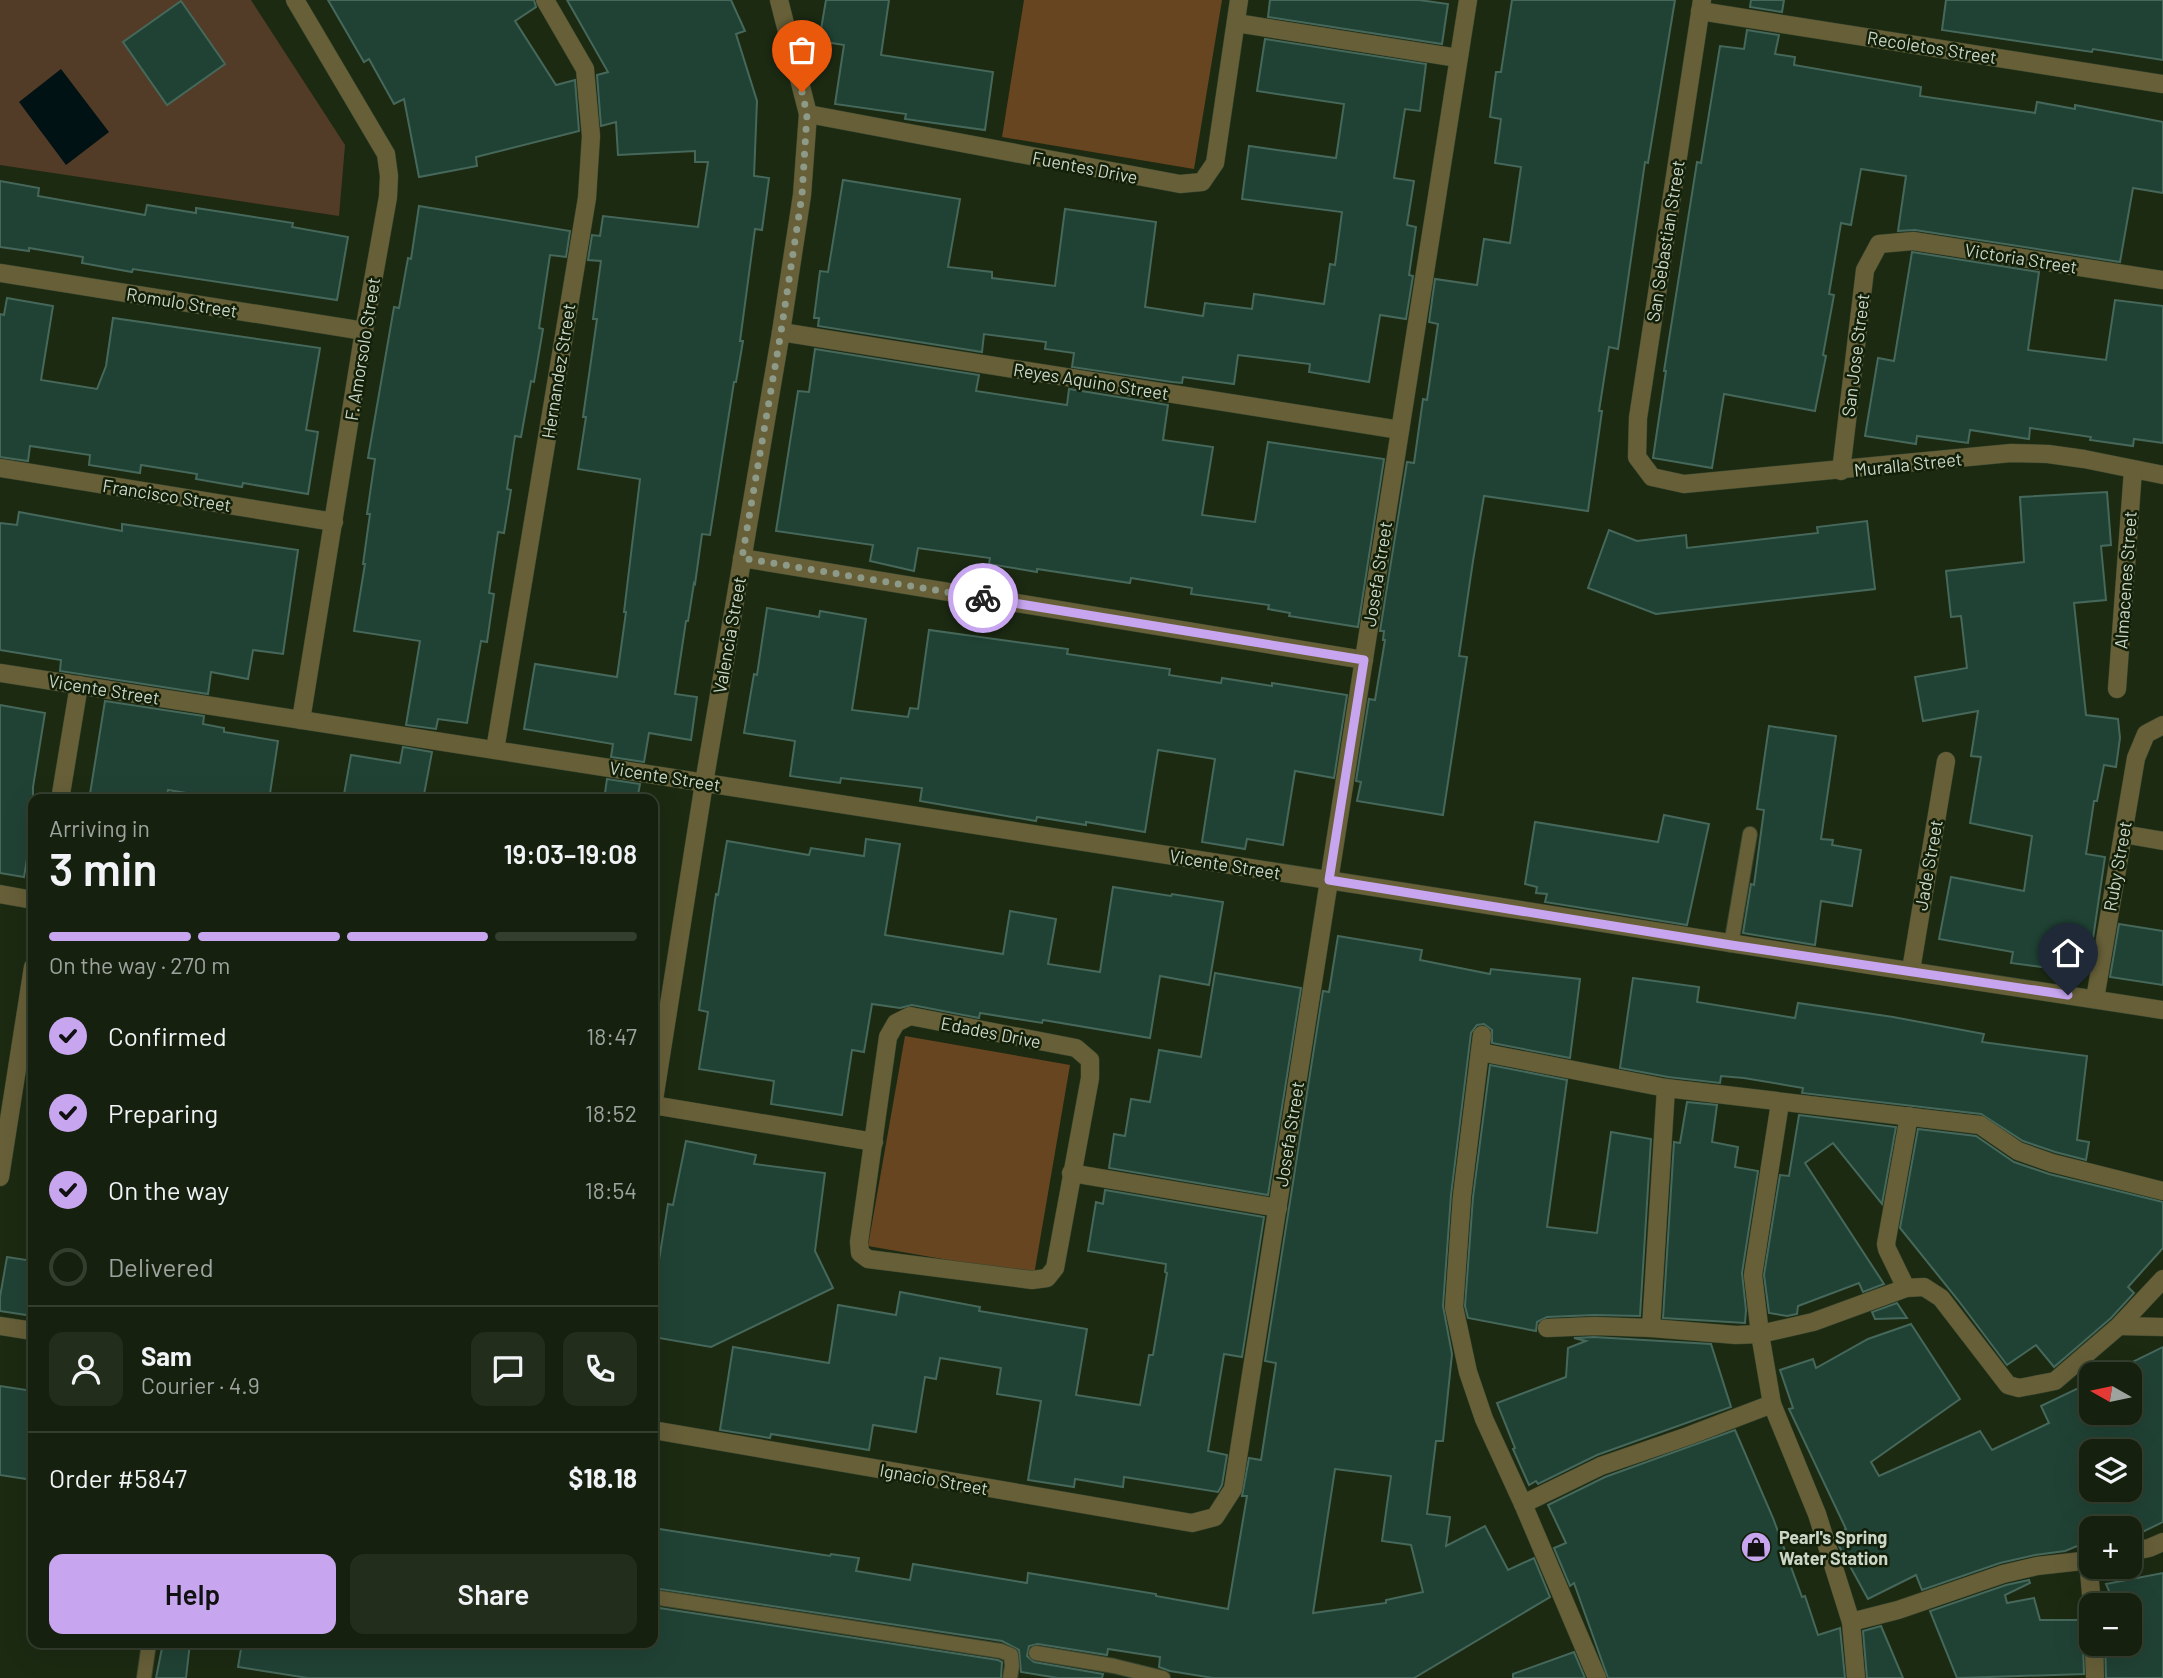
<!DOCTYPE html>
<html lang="en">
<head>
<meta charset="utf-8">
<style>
	:root { --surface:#15200e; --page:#222d1c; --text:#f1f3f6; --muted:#9da39e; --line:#343e2e; --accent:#c7a6ef }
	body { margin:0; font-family:Barlow,sans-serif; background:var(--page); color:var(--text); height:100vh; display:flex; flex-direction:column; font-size:26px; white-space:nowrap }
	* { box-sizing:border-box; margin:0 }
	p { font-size:23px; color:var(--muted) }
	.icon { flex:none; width:38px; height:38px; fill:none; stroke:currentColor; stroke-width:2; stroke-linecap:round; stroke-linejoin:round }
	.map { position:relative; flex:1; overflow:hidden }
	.sheet { position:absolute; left:28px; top:794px; width:630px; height:854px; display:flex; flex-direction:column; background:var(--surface); border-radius:14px; box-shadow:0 7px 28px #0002,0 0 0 2px var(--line) }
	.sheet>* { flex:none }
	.needle { width:46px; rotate:279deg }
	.controls { position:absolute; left:2079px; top:1362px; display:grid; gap:14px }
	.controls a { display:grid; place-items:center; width:63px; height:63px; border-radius:14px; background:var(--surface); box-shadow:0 7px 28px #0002,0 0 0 2px var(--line); font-size:35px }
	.pin { position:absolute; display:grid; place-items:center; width:60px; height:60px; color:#fff; margin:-72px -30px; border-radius:50% 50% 50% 0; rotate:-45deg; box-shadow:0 0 7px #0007 }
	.pin .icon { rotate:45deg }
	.courier { position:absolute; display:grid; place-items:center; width:70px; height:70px; margin:-35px; border:5px solid #c7a6ef; border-radius:50%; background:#fff; color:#222; box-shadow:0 2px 9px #0007 }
	.head em { font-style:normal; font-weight:600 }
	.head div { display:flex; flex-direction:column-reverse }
	.head { display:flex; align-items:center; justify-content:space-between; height:119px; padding:0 21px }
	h1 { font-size:46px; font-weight:600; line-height:52px }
	.bar { display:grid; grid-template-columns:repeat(4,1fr); gap:10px 7px; align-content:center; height:84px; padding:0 21px }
	.bar i { height:9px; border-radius:5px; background:var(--line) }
	.bar .selected { background:var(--accent) }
	.bar p { grid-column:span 4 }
	.line { display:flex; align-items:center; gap:18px; padding:0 21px; border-top:2px solid var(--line) }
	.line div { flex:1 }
	.round { display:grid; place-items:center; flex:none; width:74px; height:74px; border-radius:14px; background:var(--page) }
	ol { padding:0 21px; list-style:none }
	li { display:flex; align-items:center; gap:21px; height:77px }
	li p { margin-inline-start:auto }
	li .icon { padding:7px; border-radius:50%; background:var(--accent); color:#111; stroke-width:4 }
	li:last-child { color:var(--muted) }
	li i { width:38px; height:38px; border:4px solid var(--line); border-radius:50% }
	.action { display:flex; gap:14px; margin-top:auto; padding:14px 21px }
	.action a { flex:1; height:80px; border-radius:14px; background:var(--accent); color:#111; font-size:28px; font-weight:600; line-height:80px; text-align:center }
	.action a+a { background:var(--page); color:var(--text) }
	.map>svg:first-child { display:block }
</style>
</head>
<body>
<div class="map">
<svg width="2163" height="1678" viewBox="0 0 2163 1678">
	<rect width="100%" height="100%" fill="#1c2a12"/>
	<path fill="#523c27" d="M0 0H251L345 145 339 216 0 165Z"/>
	<g fill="#674521">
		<path d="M1024 0H1222L1194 169 1002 137Z"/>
		<path d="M905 1036 1070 1065 1034 1275 868 1246Z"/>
	</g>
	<path fill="#001214" d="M61 69 109 132 66 165 19 102Z"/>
	<g fill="#204235" stroke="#46685b" stroke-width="2" fill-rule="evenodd">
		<path d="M328 0H534L536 7 515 21 556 85 575 80 579 131 476 157 477 166 419 177 404 99 394 104 369 59 364 62Z"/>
		<path d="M567 0H731L745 31 736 34 757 101 754 176 769 178 762 230 755 229 740 341H743L736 382H734L710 535 702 534 695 584 694 583 688 621H686L675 694 697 697 691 740 649 733 644 762 611 757 613 744 524 729 535 664 617 677 626 612H624L640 479 578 469 586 417H583L597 319H593L601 261 588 260 592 235 600 236 603 216 698 227 708 162H695V151L618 155 616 122 601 126 597 75 608 72Z"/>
		<path d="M826 0H889L881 55 993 72 985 130 905 119 906 114 835 104 844 45 819 41Z"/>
		<path d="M1270 0H1419L1448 4 1442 44 1268 17Z"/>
		<path d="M1512 0H1675L1648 163 1645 162 1618 349 1609 347 1599 411H1602L1588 511 1484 496 1473 561 1459 656 1467 657 1443 815 1357 801 1361 782 1356 781 1369 699 1375 700 1385 640H1383L1384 631H1380L1407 462 1414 463 1423 399 1427 400 1438 324 1429 322 1435 279 1477 285 1484 239 1510 243 1521 167 1495 163 1501 119 1490 117 1496 72H1501Z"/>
		<path d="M1751 0H1784L1782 12 1750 7Z"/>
		<path d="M1946 0H2163V60L2093 49 2092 52 1942 30Z"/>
		<path d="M181 1 225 64 167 105 123 42Z"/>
		<path d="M1747 30 1779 35 1775 54 1795 57 1794 65 1921 87 1920 96 2035 113 2037 102 2075 109V105L2163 122V193L2133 188 2120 262 1915 230 1898 231 1906 176 1861 169 1851 225 1841 223 1829 294 1834 295 1823 355 1826 356 1815 411 1724 394 1712 468 1653 458 1666 371H1664L1697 162 1701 163 1720 46 1744 49Z"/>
		<path d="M1265 39 1426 64 1420 111 1405 109 1394 178 1414 181 1407 225 1416 227 1409 275 1413 276 1406 319 1380 315 1369 382 1309 372 1310 364 1238 355 1234 384 1183 377 1182 383 1172 382 1072 367 1074 353 1045 349 1046 342 984 334 982 352 818 326 819 318H814L820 271 828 272 843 180 960 199 948 267 992 272V278L1055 286 1065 209 1156 222 1145 307 1203 316 1205 303 1252 309 1254 294 1324 304 1330 264 1335 265 1342 212 1242 199 1249 146 1336 158 1344 104 1257 91Z"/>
		<path d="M0 181 39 188 38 196 145 215 147 205 196 213V208L293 223 292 227 348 237 337 300 133 269 132 272 82 263 83 257 29 248V251L0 247Z"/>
		<path d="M419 206 570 231 566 257 550 255 539 328 543 329 534 382 531 381 521 437 515 436 507 489 511 490 504 533 498 532 489 593 494 594 487 642 481 641 467 723 438 719 436 729 406 725 420 641 354 631 365 564H363L370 514H367L375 459 368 458 394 307 399 308 408 258 411 259Z"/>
		<path d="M1912 252 2039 272 2028 350 2106 360 2115 300 2163 306V443L2134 439 2133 446 2090 440 2091 437 2030 428 2029 439 1970 430 1968 443 1917 436 1916 444 1865 436 1878 358 1894 361Z"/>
		<path d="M7 298 53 306 41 380 97 389 106 366 113 318 320 348 306 430 318 432 308 494 243 483 242 487 196 479 197 474 141 465 140 473 89 465 90 455 30 446 28 461 0 457V314L4 315Z"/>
		<path d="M815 349 979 375 976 391 1067 405 1069 389 1168 405 1163 440 1213 447 1202 515 1255 522 1268 442 1384 459 1358 627 1289 616 1290 613 1268 609 1269 605 1191 594 1192 588 1131 578 1130 583 1037 569V572L989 564 990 558 918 548 914 571 870 561 873 545 776 531 798 391 809 392Z"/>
		<path d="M2107 492 2111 545 2101 546 2106 600 2074 603 2086 715 2118 719 2120 738 2116 767 2104 765 2097 801H2094L2086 854 2105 857 2088 973 2011 963 2013 952 1939 939 1951 877 2024 891 2032 836 1970 823 1981 757 1971 756 1978 711 1923 721 1915 677 1967 668 1961 616 1951 617 1946 571 2024 562 2020 497Z"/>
		<path d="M19 512 122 531V524L298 550 283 654 253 650 248 679 211 672 208 694 60 671 61 660 0 650V523L17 525Z"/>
		<path d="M1867 521 1875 589 1656 614 1588 588 1609 530 1637 541 1686 535 1687 548 1818 533 1817 527Z"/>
		<path d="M767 608 819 617 820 611 866 619 852 710 908 717 910 708 918 709 929 630 1068 649 1067 654 1170 669 1169 675 1221 683 1222 678 1272 686V683L1347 695 1334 778 1295 771 1283 845 1247 839 1245 849 1202 842 1215 759 1158 750 1145 832 1086 822V825L1037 817 1036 821 920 801 922 788 841 778 840 783 790 776 795 741 744 733 754 674 757 675Z"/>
		<path d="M105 701 204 716 203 724 224 728V732L278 741 269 800H228L168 790 166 800H89Z"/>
		<path d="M0 705 45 713 33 787V822L24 877 0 873Z"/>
		<path d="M1769 726 1836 736 1821 839 1833 840 1832 845 1861 850 1852 906 1821 901 1815 945 1743 933 1751 884 1754 885 1764 810 1757 809Z"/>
		<path d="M403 747 432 752 423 800H343L351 755 400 763Z"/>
		<path d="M607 779 640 784 637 800H604Z"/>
		<path d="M1664 815 1709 824 1687 925 1545 902 1547 894 1536 893 1537 887 1525 884 1535 822 1658 842Z"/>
		<path d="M866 839 900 844 885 935 1003 954 1010 911 1056 919 1048 964 1100 972 1113 887 1171 896 1172 894 1223 902 1209 985 1160 976 1150 1038 1043 1020 1042 1023 980 1013 979 1018 912 1005 900 1008 872 1004 864 1052 852 1050 842 1115 771 1104 774 1081 699 1069 708 1012 699 1010 716 894 718 895 727 841 809 855 811 848 864 856Z"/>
		<path d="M2119 924 2163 931V985L2110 977Z"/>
		<path d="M1338 936 1422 950 1420 960 1490 974 1491 969 1580 979 1570 1058 1492 1043V1030L1484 1024 1477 1025 1471 1033 1451 1195 1443 1306 1452 1354 1443 1441H1436L1427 1514 1450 1517 1446 1546 1485 1526 1508 1570 1534 1558 1550 1597 1414 1678H1213L1170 1671 1159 1667 1160 1657 1108 1649 1107 1655 1038 1644 1029 1646 1027 1656 1034 1662 1103 1674 1102 1678H1058L1021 1672 1019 1650 1002 1641 653 1588V1528L830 1556 831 1554 859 1558 856 1571 910 1580 913 1564 1027 1583 1028 1573 1156 1594V1596L1228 1609 1247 1496H1242L1249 1458 1261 1460 1276 1363 1265 1361 1323 991 1329 992ZM1335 1469 1391 1476 1382 1541 1411 1545 1423 1592 1386 1600V1603L1313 1613Z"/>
		<path d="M1215 973 1301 988 1268 1195 1109 1168 1114 1134 1125 1136 1131 1099 1150 1102 1159 1050 1201 1057Z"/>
		<path d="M1633 978 1699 987 1697 1002 1795 1018 1798 1003 1893 1017 1984 1034 1982 1042 2087 1056 2077 1140 2089 1142 2086 1160 2055 1152 2023 1141 1981 1114 1802 1093 1803 1088 1744 1078 1721 1076 1720 1083 1668 1077 1620 1068Z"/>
		<path d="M1490 1065 1567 1080 1547 1227 1597 1233 1611 1132 1651 1139 1640 1316 1594 1315 1547 1317 1537 1322 1536 1331 1468 1318 1465 1306 1473 1197Z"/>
		<path d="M1687 1102 1717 1105 1712 1142 1738 1147 1735 1167 1758 1171 1742 1273 1746 1310 1745 1323 1663 1318 1674 1142 1680 1143Z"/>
		<path d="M1799 1115 1896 1127 1882 1204 1833 1143 1805 1163 1884 1284 1863 1292 1859 1283 1798 1306 1797 1314 1787 1316 1769 1313 1764 1275 1780 1175 1789 1176Z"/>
		<path d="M1918 1129 1976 1136 2014 1162 2049 1174 2163 1202V1248L2128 1287 2134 1293 2111 1318 2054 1367 2036 1345 2007 1365 1958 1300 1900 1228Z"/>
		<path d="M686 1141 756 1155 754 1164 825 1173 815 1251 833 1288 711 1347 653 1337V1305L656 1279 668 1204 673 1205Z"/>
		<path d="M1105 1190 1264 1217 1242 1357 1224 1354 1208 1451 1227 1455 1222 1485 1218 1492 1124 1477 1123 1487 1075 1479 1074 1487 1028 1480 1041 1401 997 1394 1001 1368 940 1358 936 1379 925 1377 916 1432 873 1425 869 1450 771 1434 770 1438 720 1430 733 1347 829 1363 838 1305 896 1315 900 1292 980 1307 979 1311 1087 1329 1076 1395 1140 1405 1149 1355H1153L1167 1273 1165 1272 1166 1264 1088 1251 1096 1202 1103 1204Z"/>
		<path d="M7 1257 33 1261V1316L0 1311V1297Z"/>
		<path d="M1897 1303 1907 1318 1875 1319 1872 1312Z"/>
		<path d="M1911 1324 1960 1399 1871 1462 1879 1476 1980 1431 1992 1450 2049 1423 2041 1406 2091 1382V1412H2130V1374H2108L2163 1347V1522L2130 1538V1528H2091V1549L2087 1542 2065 1551 2035 1555 2000 1563 1922 1590 1916 1575 1868 1599 1839 1546 1835 1534 1846 1529 1789 1409 1793 1408 1780 1370 1813 1359 1816 1368 1868 1339ZM2091 1451H2130V1489H2091Z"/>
		<path d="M1594 1337 1711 1344 1731 1407 1597 1455 1538 1484 1536 1481 1529 1485 1513 1449 1515 1448 1497 1403 1566 1377 1568 1348 1586 1341 1574 1338Z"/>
		<path d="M0 1386 33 1391V1480L0 1475Z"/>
		<path d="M1735 1430 1773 1518 1802 1597 1805 1596 1818 1635 1840 1628 1845 1678H1608L1574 1583 1570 1586 1554 1548 1566 1543 1548 1505 1605 1477Z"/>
		<path d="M2163 1573V1678H2106L2105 1643H2130V1605H2115L2106 1584Z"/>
		<path d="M2029 1580 2030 1583 2005 1595 2007 1603 2034 1598 2040 1620H2091V1632L2084 1637 2083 1643 2084 1674 1957 1678 1930 1611 2006 1585Z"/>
		<path d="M653 1607 998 1660 1002 1662 1001 1678H308L238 1667 242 1643H653Z"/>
		<path d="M1881 1626 1903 1678H1867L1863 1631Z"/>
		<path d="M163 1643H190L186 1678H156Z"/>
		<path d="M1574 1652 1585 1678H1513V1674Z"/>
	</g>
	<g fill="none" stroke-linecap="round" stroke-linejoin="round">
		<g stroke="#38462f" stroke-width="16">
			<g id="lane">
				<path d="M1731 945 1750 834"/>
				<path d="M653 1597 1001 1651 1011 1655 1012 1666 1010 1678"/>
				<path d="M1036 1653 1114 1666 1163 1678"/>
				<path d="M144 1678 149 1643"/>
			</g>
		</g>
		<g stroke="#38462f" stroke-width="19">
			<g id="street">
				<path d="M295 0 386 154 389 176 388 197 364 331 301 720"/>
				<path d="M1702 0 1638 418 1637 457 1652 477 1684 484 2011 453 2048 454 2084 459 2163 475"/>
				<path d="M1700 11 2163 84"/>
				<path d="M1236 23 1458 58"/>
				<path d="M808 114 1180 184 1202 182 1215 163 1239 0"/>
				<path d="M0 273 364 331"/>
				<path d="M781 332 1400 430"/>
				<path d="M0 468 334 522"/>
				<path d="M1841 471 1865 270 1879 244 1913 241 2163 280"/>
				<path d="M742 558 1364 660"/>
				<path d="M0 673 1501 907C1722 943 1942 976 2163 1010"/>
				<path d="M2117 689 2133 470"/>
				<path d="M495 750 587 198 591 136 585 69 545 0"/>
				<path d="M60 800 79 685"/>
				<path d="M2123 834 2163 841"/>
				<path d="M0 894 33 900"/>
				<path d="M1911 970 1946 761"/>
				<path d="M2095 999 2136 758 2146 734 2163 725"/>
				<path d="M910 1016 1076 1048 1090 1060V1078L1055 1268 1047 1278 1032 1280 868 1259 860 1253 859 1242 888 1037 896 1023Z"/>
				<path d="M1482 1035 1462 1196 1454 1307 1468 1372 1484 1419 1523 1504 1597 1678"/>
				<path d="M1480 1052 1666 1088 1980 1125 2018 1151 2052 1163 2163 1191"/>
				<path d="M1780 1103 1753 1275 1760 1334 1772 1404 1817 1514 1851 1622 1856 1678"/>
				<path d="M653 1105 874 1142"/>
				<path d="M653 1106 704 783 781 332 802 195 808 114 779 0"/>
				<path d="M1071 1173 1278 1208"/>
				<path d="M0 1177 33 967"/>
				<path d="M1906 1288 1887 1249 1886 1244 1909 1116"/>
				<path d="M0 1326 33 1331"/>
				<path d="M2119 1326 2163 1327"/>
				<path d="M1547 1328 1594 1326 1651 1328 1736 1335 1760 1334 1813 1322 1906 1288 1924 1287 1941 1298 2008 1385 2019 1388 2055 1381 2119 1326 2163 1279"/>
				<path d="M1651 1328 1666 1088"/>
				<path d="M653 1430 1192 1523 1215 1517 1233 1489 1468 0"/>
				<path d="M1523 1504 1601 1466 1688 1436 1772 1404"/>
				<path d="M2130 1552 2149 1548 2163 1542"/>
				<path d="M2088 1560 2092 1605"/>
				<path d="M1851 1622 1898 1610 2003 1574 2037 1566 2091 1560"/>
				<path d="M2094 1643 2095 1678"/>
			</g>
		</g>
		<use href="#lane" stroke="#665f38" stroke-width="14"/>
		<use href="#street" stroke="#665f38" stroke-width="18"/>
	</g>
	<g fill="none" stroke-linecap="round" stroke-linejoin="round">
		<path stroke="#8e9a88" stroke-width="7" stroke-dasharray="0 12.6" d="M802 92 807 114 802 195 781 332 742 558 983 598"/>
		<path stroke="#c7a6ef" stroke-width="9" d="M983 598 1364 660 1329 880 1731 945 2068 995"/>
	</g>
	<defs>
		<g id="shop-disc" transform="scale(1.575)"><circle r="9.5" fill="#c7a6ef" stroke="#132009"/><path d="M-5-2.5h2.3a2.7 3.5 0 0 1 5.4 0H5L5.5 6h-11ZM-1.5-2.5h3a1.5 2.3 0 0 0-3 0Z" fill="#111"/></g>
	</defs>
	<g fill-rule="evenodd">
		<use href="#shop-disc" x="1756" y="1547"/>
	</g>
	<g text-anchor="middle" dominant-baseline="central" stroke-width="5" stroke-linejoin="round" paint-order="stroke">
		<g font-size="18" fill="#ccd6c7" stroke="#132009">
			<text transform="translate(1932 47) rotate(9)">Recoletos Street</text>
			<text transform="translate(1085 167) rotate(11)">Fuentes Drive</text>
			<text transform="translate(1665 241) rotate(-81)">San Sebastian Street</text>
			<text transform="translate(2021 258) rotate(9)">Victoria Street</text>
			<text transform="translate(182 302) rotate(9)">Romulo Street</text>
			<text transform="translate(362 349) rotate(-81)">F. Amorsolo Street</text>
			<text transform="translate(1855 355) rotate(-83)">San Jose Street</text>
			<text transform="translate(558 371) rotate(-81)">Hernandez Street</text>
			<text transform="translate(1091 381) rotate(9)">Reyes Aquino Street</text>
			<text transform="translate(1908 464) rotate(-6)">Muralla Street</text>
			<text transform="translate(167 495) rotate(9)">Francisco Street</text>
			<text transform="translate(1377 574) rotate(-81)">Josefa Street</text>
			<text transform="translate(2125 580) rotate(-86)">Almacenes Street</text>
			<text transform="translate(729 635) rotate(-80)">Valencia Street</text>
			<text transform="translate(104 689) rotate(9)">Vicente Street</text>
			<text transform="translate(665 776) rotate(9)">Vicente Street</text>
			<text transform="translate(1225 864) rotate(9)">Vicente Street</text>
			<text transform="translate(1928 865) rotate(-80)">Jade Street</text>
			<text transform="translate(2117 866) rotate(-80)">Ruby Street</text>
			<text transform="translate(991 1032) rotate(11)">Edades Drive</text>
			<text transform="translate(1289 1134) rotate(-81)">Josefa Street</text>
			<text transform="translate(934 1479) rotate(10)">Ignacio Street</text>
		</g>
		<g font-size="18" font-weight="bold" fill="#ccd6c7" stroke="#132009" text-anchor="start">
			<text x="1779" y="1537">Pearl's Spring<tspan x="1779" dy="21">Water Station</tspan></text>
		</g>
	</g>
</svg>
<div class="controls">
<a><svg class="needle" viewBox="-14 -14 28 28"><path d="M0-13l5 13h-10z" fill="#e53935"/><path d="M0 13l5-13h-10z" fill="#9da39e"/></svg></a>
<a><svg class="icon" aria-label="layers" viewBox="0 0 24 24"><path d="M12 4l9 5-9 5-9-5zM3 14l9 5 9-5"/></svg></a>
<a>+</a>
<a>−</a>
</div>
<div class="pin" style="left:802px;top:92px;background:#ea580c"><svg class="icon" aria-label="bag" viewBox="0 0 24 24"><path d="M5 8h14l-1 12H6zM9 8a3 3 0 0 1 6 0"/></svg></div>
<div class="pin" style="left:2068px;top:995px;background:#1f2937"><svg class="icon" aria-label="home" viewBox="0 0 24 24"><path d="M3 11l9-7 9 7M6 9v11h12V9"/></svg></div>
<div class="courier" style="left:983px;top:598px"><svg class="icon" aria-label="bike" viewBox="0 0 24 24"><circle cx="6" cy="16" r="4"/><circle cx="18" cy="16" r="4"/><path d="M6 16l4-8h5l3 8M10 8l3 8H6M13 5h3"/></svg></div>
<section class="sheet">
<div class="head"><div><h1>3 min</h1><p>Arriving in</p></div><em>19:03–19:08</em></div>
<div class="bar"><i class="selected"></i><i class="selected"></i><i class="selected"></i><i></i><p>On the way · 270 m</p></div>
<ol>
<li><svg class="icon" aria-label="check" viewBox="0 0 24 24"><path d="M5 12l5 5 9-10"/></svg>Confirmed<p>18:47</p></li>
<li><svg class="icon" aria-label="check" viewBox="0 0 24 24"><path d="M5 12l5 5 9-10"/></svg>Preparing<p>18:52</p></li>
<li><svg class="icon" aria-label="check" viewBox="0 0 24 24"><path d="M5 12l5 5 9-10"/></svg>On the way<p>18:54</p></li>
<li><i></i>Delivered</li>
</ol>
<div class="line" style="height:126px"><a class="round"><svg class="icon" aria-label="person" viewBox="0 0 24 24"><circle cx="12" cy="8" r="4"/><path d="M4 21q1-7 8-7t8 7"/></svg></a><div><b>Sam</b><p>Courier · 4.9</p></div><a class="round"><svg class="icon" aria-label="chat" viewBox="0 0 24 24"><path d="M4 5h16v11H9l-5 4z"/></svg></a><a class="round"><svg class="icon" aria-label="phone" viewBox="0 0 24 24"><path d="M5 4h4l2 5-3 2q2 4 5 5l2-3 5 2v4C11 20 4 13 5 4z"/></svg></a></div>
<div class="line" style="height:91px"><div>Order #5847</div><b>$18.18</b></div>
<div class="action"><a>Help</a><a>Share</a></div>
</section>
</div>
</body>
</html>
